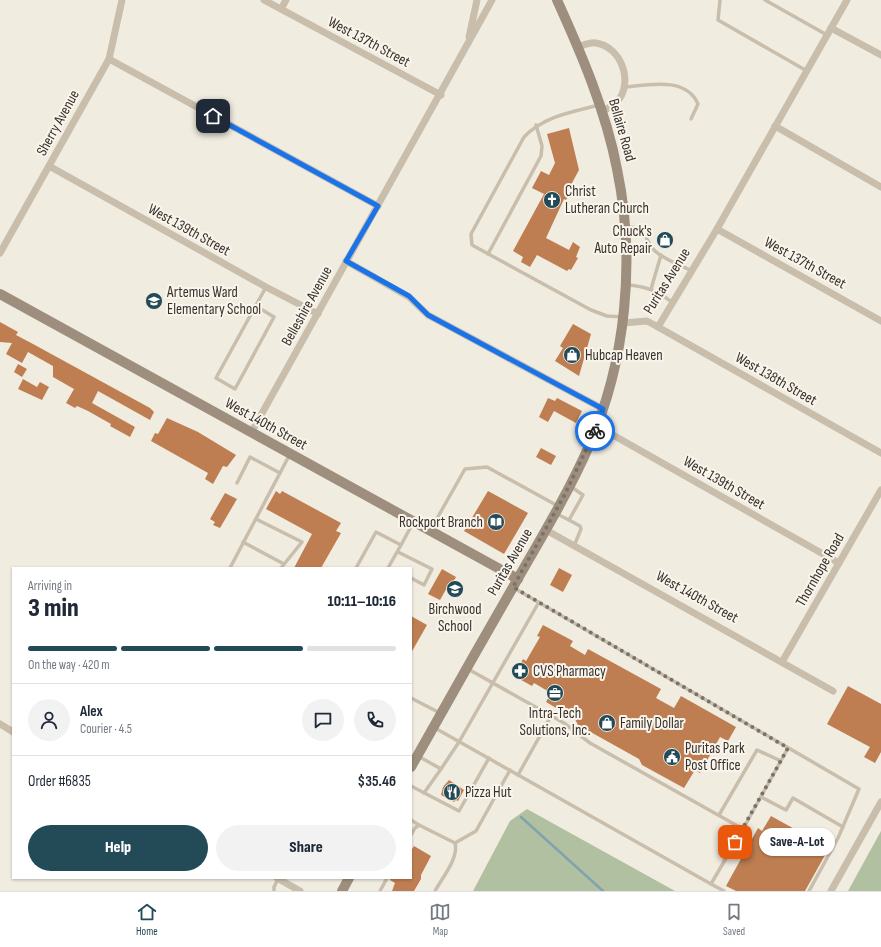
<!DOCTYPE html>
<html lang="en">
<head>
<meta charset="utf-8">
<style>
	:root { --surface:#fff; --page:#f2f2f3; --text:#1f2937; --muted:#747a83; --line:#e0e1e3; --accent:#234a57 }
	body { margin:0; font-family:"Sofia Sans Condensed",sans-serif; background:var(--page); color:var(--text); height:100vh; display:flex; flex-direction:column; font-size:15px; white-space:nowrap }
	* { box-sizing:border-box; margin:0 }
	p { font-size:13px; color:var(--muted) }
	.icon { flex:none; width:22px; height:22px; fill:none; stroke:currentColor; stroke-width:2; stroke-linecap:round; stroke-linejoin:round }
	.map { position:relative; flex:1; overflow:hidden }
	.panel { position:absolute; left:12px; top:567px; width:400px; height:312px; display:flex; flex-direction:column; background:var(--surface); border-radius:0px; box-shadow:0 1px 3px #0004 }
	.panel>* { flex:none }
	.pin { position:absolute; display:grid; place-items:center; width:34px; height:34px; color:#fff; margin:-17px; border-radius:8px; box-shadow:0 2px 6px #0006 }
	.courier { position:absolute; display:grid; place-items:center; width:40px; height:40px; margin:-20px; border:3px solid #1a73e8; border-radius:50%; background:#fff; color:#222; box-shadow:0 1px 5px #0007 }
	.bubble { position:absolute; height:28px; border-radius:14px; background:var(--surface); box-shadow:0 1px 3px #0004; font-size:13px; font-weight:800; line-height:28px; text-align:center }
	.headline em { font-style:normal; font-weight:800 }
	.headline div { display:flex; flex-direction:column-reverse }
	.headline { display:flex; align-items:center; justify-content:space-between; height:68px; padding:0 16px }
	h1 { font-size:26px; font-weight:800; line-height:30px }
	.bar { display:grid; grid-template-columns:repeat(4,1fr); gap:6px 4px; align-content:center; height:48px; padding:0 16px }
	.bar i { height:5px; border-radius:3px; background:var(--line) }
	.bar .current { background:var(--accent) }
	.bar p { grid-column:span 4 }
	.line { display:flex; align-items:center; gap:10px; padding:0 16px; border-top:1px solid var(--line) }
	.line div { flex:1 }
	.round { display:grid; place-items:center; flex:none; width:42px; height:42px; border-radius:21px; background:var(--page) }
	.cta { display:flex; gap:8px; margin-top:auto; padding:8px 16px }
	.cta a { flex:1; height:46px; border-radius:24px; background:var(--accent); color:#fff; font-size:16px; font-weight:800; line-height:46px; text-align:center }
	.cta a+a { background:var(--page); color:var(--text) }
	.menu { display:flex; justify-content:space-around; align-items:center; height:56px; border-top:1px solid var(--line); background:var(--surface); font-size:11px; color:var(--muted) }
	.menu a { display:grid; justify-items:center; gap:2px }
	.menu .current { color:var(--accent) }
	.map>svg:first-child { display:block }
</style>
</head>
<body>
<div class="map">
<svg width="881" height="891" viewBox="0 0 881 891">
	<rect width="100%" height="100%" fill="#f1ece0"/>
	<g fill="#b0c0a0">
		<path d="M527 809 675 891H473L510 821Z"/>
		<path d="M881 831V891H848Z"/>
	</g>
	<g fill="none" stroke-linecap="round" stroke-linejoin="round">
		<path stroke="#80a3ad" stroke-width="2.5" d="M521 817 603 891"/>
	</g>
	<g fill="#be7e51">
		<path d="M569 128 579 170 572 183 569 191H571L566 200 564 199 546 238 569 250 573 242 580 247 576 257 578 258 571 270 569 269 567 271 537 255 530 267 521 262 523 257 513 251 544 194 532 188 541 171 549 175 555 163 547 134Z"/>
		<path d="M0 322 18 332 16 335 33 344 150 408 154 412 150 420 98 391 92 403 135 427 130 437 110 426 111 424 88 411 77 406 75 408 66 403 74 389 53 377V366L28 352 22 363 6 354 12 343 0 342Z"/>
		<path d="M573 324 591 334 579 376 555 361 563 348 560 346Z"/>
		<path d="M18 364 27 369 22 377 14 372Z"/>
		<path d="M23 379 37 387 40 382 49 387 42 400 18 389Z"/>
		<path d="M548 398 555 401 557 398 582 411 576 423 554 411 548 422 539 417Z"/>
		<path d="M167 418 198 432 236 455 227 467 223 466 213 484 205 479 208 473 151 441 155 433 158 434Z"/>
		<path d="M541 448 556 456 551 465 536 457Z"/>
		<path d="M276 491 280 494 282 491 341 523 336 531 341 533 321 568H294L312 534 266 509Z"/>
		<path d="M488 491 528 513 504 554 464 531Z"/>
		<path d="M225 493 237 499 220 528 213 525 215 522 210 519Z"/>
		<path d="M559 568 572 575 563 592 550 585Z"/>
		<path d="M442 569 456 577 451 586 449 584 440 600 428 594Z"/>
		<path d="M411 616 427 625 411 653Z"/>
		<path d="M543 625 573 641 570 646 585 655 588 649 661 689 656 698 674 708 681 696 736 727 728 741 720 737 700 773 695 770 684 788 642 765 639 759 578 725 575 719 546 702 551 693 534 683 532 686 514 676 523 659 526 661 540 637 537 636Z"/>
		<path d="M848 686 881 704V752L875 763 864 757 870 747 827 724Z"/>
		<path d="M449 780 464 790 458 801 456 800 454 802 441 795 443 787Z"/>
		<path d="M771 816 829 848 805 891H736L726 886 758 828 762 831Z"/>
		<path d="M414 846 431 856 421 875V879L414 891H392L395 883 390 880V878H411V851Z"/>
	</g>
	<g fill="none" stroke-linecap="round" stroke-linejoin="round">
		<g stroke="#c9beac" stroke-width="3.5">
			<path d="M720 0 718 20 807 71"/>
			<path d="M765 0 827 35"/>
			<path d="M624 87C648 85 686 76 698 104L691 119"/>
			<path d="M599 105C572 112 544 116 524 137L471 234 472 245 591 310 607 316 623 317"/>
			<path d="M626 227C648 226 643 239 655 251 665 260 680 265 692 271"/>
			<path d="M488 254 541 156 542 146 536 125"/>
			<path d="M627 285C645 286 658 291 673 303"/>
			<path d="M651 289 661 255"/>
			<path d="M256 306 274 317 235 389 216 378 266 287"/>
			<path d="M237 483 250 457 280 473"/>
			<path d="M557 514 569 520 583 495 570 486"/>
			<path d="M256 519 302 542 281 568"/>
			<path d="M569 520 580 526 581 529 574 546"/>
			<path d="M431 529 465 469 487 467 558 506"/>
			<path d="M243 542 284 564"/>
			<path d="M401 545 413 523"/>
			<path d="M398 552 432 569 424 585 411 578"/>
			<path d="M230 568 290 454"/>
			<path d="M356 568 376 532 401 545 388 568"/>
			<path d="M514 588 859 789 838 838 809 891"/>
			<path d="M411 698 440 713"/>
			<path d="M435 728 711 884 743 829 590 743 564 723 468 669"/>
			<path d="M418 756 441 769 459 742 539 602"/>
			<path d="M518 775 551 716"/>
			<path d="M411 786 459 811 489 758"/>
			<path d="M424 793 441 769"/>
			<path d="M761 797 786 810 793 798 843 827"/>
			<path d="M719 815 757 750 781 761"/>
			<path d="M411 820 419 825"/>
			<path d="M743 829 788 748"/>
			<path d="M411 835 415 828 419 825 455 843C459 858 442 878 435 891"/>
			<path d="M455 843 476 831 510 770"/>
			<path d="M711 884 724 891"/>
			<path d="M274 891V887L278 879"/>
			<path d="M380 891 387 878"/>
		</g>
		<g stroke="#c9beac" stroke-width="7">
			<path d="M264 0 441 95"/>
			<path d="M281 9 286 0"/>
			<path d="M831 28 881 55"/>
			<path d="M469 37 477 0"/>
			<path d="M578 47C584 45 590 42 596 43 622 47 634 83 617 102 613 107 607 109 601 111"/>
			<path d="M109 59 378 206"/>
			<path d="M775 126 881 187"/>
			<path d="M49 166 266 287 318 314"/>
			<path d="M717 229 881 321"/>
			<path d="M0 253 109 59 122 0"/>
			<path d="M346 261 409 297 428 315 603 409"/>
			<path d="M623 323 647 321 658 327 717 229 847 0"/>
			<path d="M658 327 881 453"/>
			<path d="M597 426 839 563"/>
			<path d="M251 433 492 0"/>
			<path d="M546 530 833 691"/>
			<path d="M782 662 881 490"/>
			<path d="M0 724 13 732"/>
			<path d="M277 878 300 891"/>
			<path d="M831 891 881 802"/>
		</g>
		<g stroke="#9d8e7d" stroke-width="10">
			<path d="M0 294 518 579"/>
			<path d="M411 767C444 708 478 648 512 589 538 543 567 496 589 446 626 361 636 260 617 169 606 111 581 53 557 0"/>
			<path d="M342 891 349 878"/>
		</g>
	</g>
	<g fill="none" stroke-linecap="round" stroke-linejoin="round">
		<path stroke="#79726a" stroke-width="4" stroke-dasharray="0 7.2" d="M595 431 564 496 513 587 788 748 735 842"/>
		<path stroke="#1a73e8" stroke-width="5" d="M213 116 378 206 346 261 409 296 428 315 603 409 595 431"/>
	</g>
	<defs>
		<g id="church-disc" transform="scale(0.9)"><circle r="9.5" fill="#234a57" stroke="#f9f5ec"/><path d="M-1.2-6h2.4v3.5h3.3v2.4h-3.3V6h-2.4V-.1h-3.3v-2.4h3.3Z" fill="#fff"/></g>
		<g id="shop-disc" transform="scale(0.9)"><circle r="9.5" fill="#234a57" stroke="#f9f5ec"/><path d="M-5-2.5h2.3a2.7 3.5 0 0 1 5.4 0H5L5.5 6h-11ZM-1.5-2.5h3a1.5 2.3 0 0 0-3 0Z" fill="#fff"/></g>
		<g id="school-disc" transform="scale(0.9)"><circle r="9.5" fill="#234a57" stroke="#f9f5ec"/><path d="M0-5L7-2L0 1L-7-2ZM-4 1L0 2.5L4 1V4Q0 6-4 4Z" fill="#fff"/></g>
		<g id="library-disc" transform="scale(0.9)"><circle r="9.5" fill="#234a57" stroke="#f9f5ec"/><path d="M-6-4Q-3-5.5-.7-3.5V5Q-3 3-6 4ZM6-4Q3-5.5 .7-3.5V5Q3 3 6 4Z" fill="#fff"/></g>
		<g id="pharmacy-disc" transform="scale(0.9)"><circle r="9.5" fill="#234a57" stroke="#f9f5ec"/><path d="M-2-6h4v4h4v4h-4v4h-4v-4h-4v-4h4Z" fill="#fff"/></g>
		<g id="office-disc" transform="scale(0.9)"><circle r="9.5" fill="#234a57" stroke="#f9f5ec"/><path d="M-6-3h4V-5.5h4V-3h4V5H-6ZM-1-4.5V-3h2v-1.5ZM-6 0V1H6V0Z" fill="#fff"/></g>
		<g id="civic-disc" transform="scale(0.9)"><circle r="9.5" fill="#234a57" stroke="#f9f5ec"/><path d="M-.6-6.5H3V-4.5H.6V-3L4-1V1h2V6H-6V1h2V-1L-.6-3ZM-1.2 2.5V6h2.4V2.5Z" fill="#fff"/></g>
		<g id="restaurant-disc" transform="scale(0.9)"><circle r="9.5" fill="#234a57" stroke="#f9f5ec"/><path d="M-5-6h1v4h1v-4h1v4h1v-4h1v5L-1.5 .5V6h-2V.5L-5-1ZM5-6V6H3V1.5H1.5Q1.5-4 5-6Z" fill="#fff"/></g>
	</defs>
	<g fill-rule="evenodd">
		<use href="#church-disc" x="552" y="200"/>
		<use href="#shop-disc" x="665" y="240"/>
		<use href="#school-disc" x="154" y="301"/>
		<use href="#shop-disc" x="572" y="355"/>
		<use href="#library-disc" x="496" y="522"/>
		<use href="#school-disc" x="455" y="589"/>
		<use href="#pharmacy-disc" x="520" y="671"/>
		<use href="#office-disc" x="555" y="693"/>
		<use href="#shop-disc" x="607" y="723"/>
		<use href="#civic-disc" x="672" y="757"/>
		<use href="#restaurant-disc" x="452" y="792"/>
	</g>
	<g text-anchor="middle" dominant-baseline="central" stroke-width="4" stroke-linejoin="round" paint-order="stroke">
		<g font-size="15" fill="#38312b" stroke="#f9f5ec">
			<text transform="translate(369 42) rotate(28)">West 137th Street</text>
			<text transform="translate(58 123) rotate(-61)">Sherry Avenue</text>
			<text transform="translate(622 130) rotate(74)">Bellaire Road</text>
			<text transform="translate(189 230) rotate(29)">West 139th Street</text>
			<text transform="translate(805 263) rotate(29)">West 137th Street</text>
			<text transform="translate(667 281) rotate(-58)">Puritas Avenue</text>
			<text transform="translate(307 306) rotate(-61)">Belleshire Avenue</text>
			<text transform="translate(776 379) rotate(30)">West 138th Street</text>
			<text transform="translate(266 424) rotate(29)">West 140th Street</text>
			<text transform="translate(724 483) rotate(30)">West 139th Street</text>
			<text transform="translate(510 562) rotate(-60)">Puritas Avenue</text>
			<text transform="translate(820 570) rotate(-60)">Thornhope Road</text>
			<text transform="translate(697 597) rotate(29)">West 140th Street</text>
		</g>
		<g font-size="15" fill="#38312b" stroke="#f9f5ec" text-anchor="start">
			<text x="565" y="191">Christ<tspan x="565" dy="17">Lutheran Church</tspan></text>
			<text x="652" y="231" text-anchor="end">Chuck's<tspan x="652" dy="17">Auto Repair</tspan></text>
			<text x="167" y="292">Artemus Ward<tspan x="167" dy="17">Elementary School</tspan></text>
			<text x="585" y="355">Hubcap Heaven</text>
			<text x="483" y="522" text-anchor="end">Rockport Branch</text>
			<text x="455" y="609" text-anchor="middle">Birchwood<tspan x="455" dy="17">School</tspan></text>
			<text x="533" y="671">CVS Pharmacy</text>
			<text x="555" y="713" text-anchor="middle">Intra-Tech<tspan x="555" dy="17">Solutions, Inc.</tspan></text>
			<text x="620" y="723">Family Dollar</text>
			<text x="685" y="748">Puritas Park<tspan x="685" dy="17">Post Office</tspan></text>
			<text x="465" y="792">Pizza Hut</text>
		</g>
	</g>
</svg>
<div class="pin" style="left:735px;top:842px;background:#ea580c"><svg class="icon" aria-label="bag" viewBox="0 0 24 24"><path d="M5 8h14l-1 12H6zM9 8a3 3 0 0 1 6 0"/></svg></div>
<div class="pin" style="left:213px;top:116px;background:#1f2937"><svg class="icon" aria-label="home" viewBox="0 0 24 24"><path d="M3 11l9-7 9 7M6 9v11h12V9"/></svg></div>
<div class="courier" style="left:595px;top:431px"><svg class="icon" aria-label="bike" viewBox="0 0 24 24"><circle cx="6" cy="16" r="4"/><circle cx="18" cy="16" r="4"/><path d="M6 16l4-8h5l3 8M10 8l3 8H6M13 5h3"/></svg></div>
<div class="bubble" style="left:759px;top:828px;width:76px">Save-A-Lot</div>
<section class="panel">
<div class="headline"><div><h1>3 min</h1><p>Arriving in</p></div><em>10:11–10:16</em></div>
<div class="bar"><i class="current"></i><i class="current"></i><i class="current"></i><i></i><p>On the way · 420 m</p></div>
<div class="line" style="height:72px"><a class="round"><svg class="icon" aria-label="person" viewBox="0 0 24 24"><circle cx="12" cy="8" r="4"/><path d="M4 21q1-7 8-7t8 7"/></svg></a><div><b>Alex</b><p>Courier · 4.5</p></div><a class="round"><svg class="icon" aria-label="chat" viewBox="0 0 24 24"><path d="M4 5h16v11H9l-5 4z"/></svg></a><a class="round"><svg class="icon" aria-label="phone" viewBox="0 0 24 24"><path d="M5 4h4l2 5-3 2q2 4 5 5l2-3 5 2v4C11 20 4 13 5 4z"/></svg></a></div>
<div class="line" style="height:52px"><div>Order #6835</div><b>$35.46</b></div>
<div class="cta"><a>Help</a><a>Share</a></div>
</section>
</div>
<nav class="menu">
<a class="current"><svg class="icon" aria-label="home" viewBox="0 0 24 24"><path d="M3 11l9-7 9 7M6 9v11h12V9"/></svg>Home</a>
<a><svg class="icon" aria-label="map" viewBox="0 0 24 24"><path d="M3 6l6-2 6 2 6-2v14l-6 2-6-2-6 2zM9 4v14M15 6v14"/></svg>Map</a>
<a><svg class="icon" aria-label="saved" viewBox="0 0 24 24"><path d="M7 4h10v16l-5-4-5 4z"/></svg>Saved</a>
</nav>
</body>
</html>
